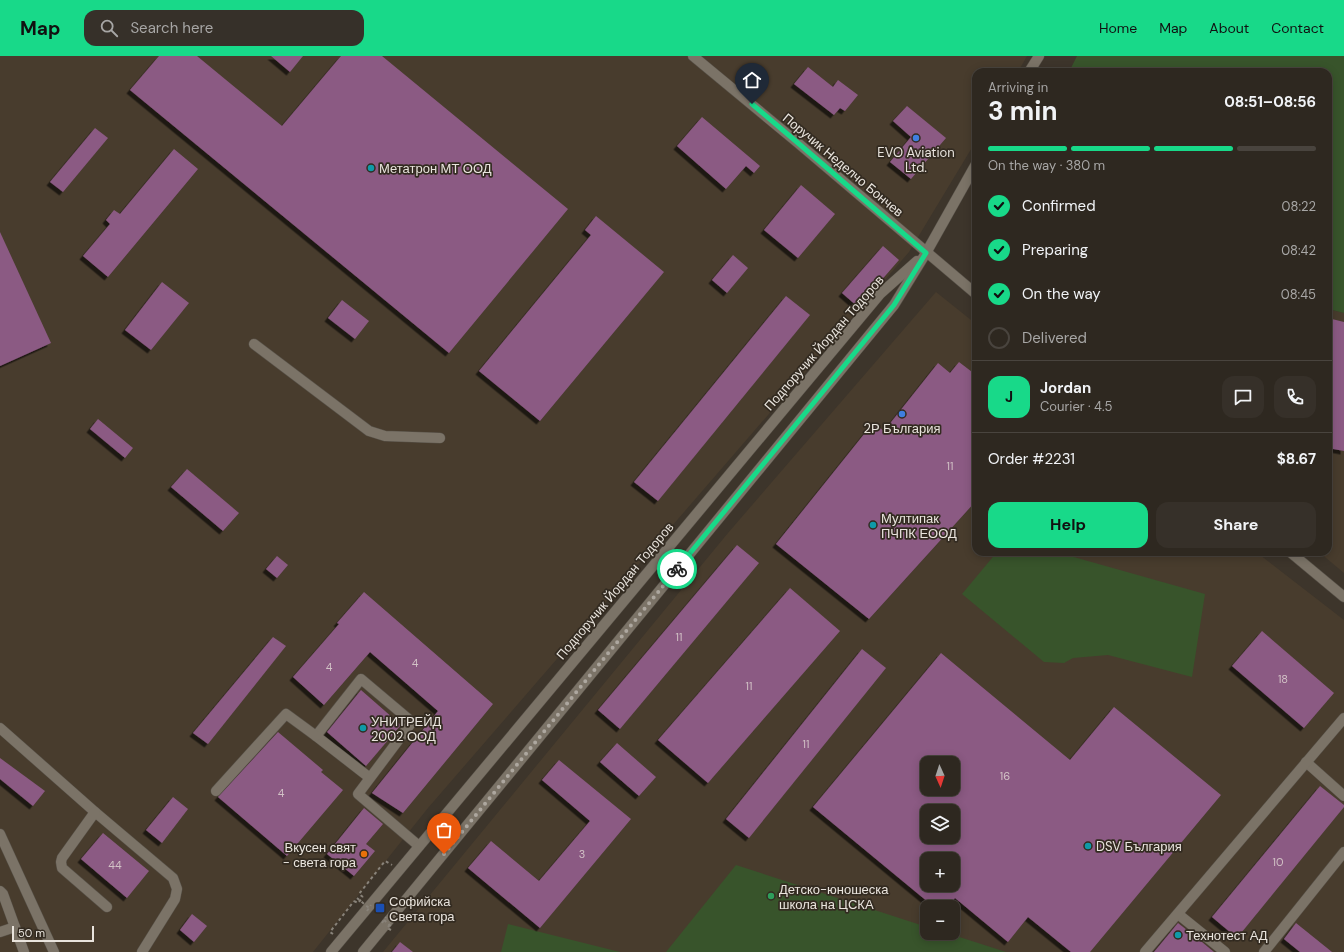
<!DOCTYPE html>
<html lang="en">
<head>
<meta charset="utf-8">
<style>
	:root { --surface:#2e2820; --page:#363029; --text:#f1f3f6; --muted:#a7a6a5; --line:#49443e; --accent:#18d989 }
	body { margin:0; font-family:"DM Sans",sans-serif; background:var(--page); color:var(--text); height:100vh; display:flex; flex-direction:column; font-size:15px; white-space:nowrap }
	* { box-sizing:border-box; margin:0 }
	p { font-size:13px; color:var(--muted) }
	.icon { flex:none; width:22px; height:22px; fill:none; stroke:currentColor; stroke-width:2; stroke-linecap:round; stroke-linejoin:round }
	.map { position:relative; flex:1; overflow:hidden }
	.sheet { position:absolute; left:972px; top:12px; width:360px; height:488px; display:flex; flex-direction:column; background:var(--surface); border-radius:12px; box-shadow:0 2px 10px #0003,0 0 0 1px var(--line) }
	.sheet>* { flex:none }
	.needle { width:26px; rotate:177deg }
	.buttons { position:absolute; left:920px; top:700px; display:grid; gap:8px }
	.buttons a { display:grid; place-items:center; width:40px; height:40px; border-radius:8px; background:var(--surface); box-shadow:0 2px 10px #0003,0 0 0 1px var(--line); font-size:20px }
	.scale { position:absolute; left:12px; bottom:10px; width:82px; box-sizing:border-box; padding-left:4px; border:2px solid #e9e4dd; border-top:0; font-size:11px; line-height:14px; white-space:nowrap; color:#e9e4dd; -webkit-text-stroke:3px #332b21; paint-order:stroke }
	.pin { position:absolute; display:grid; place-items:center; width:34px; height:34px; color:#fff; margin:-41px -17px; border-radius:50% 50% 50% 0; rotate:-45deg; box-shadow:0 0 4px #0007 }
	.pin .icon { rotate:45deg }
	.courier { position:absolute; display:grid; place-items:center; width:40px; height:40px; margin:-20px; border:3px solid #18d989; border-radius:50%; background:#fff; color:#222; box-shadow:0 1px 5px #0007 }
	.overview em { font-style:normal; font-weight:700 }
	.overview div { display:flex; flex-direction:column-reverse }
	.overview { display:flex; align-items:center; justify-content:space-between; height:68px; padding:0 16px }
	h1 { font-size:26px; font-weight:700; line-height:30px }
	.bar { display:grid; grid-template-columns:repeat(4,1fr); gap:6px 4px; align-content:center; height:48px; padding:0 16px }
	.bar i { height:5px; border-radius:3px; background:var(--line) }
	.bar .active { background:var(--accent) }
	.bar p { grid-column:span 4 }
	.line { display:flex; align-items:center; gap:10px; padding:0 16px; border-top:1px solid var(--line) }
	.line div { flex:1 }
	.round { display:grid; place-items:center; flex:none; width:42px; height:42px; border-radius:12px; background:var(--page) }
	ol { padding:0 16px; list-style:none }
	li { display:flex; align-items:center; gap:12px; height:44px }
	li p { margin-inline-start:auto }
	li .icon { padding:4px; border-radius:50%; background:var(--accent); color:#111; stroke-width:4 }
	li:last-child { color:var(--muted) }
	li i { width:22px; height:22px; border:2px solid var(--line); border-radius:50% }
	.primary-button { display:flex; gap:8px; margin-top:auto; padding:8px 16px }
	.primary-button a { flex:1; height:46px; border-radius:12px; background:var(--accent); color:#111; font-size:16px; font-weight:700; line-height:46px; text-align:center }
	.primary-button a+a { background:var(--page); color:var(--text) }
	header { display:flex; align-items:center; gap:24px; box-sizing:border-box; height:56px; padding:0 20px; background:var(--accent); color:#111 }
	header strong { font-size:19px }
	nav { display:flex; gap:22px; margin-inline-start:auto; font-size:14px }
	.search { width:280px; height:36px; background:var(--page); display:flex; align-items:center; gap:10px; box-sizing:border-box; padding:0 14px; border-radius:12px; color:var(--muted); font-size:15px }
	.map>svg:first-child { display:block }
</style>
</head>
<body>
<header>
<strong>Map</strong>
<div class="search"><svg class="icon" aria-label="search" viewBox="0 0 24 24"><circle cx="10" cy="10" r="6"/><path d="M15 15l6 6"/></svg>Search here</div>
<nav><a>Home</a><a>Map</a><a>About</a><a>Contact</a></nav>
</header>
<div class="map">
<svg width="1344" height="896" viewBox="0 0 1344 896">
	<defs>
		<filter id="shadow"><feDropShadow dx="-3.5" dy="3.5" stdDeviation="0" flood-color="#0009"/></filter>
	</defs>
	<rect width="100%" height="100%" fill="#3d352b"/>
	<g fill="#483c2d" fill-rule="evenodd">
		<path d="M0 0H1027L1018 16H976V85L909 196 428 752 313 896H0Z"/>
		<path d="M936 236 976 268V496H1256L1344 564V896H383L728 477ZM927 707H953V733H927ZM927 755H953V781H927ZM927 803H953V829H927ZM927 851H953V877H927Z"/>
		<path d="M1328 253 1344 257V517L1319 496H1328Z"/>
	</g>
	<g fill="#38542b">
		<path d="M1077 0H1344V257L1328 253V16H1069Z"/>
		<path d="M997 496H1056L1205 538 1192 621 1108 599 1073 602 1064 607 1044 606 962 538Z"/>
		<path d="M736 809 927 871V877H947L1006 896H666Z"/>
		<path d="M508 868 620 896H501Z"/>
	</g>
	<g fill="#8b5a83" fill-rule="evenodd" filter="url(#shadow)">
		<path d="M159 0H197L282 70 341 0H382L568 153 449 297 130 34Z"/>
		<path d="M271 0H303L290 16Z"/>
		<path d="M808 11 833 31 838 24 858 39 845 55 840 52 834 59 794 28Z"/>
		<path d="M907 50 946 82 911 123 890 106 911 81 893 65Z"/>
		<path d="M702 61 760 110 754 117 746 110 726 133 677 90Z"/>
		<path d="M95 72 108 82 63 136 50 126Z"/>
		<path d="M174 93 198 113 108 221 83 200 110 168 106 164 114 154 120 158Z"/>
		<path d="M801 129 835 158 798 202 764 174Z"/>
		<path d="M596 160 664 216 540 365 479 315 591 179 585 174Z"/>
		<path d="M0 176 51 287 0 310Z"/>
		<path d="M883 190 899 204 858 251 842 237Z"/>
		<path d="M733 199 748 212 727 237 712 224Z"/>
		<path d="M162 226 189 247 151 294 125 274Z"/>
		<path d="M786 240 810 259 658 445 634 426Z"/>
		<path d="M342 244 369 265 355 283 328 262Z"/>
		<path d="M1328 262 1344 266V395L1328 392Z"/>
		<path d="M959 306 976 319V445L869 563 776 488 873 367 884 375 938 307 950 317Z"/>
		<path d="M98 363 133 392 125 402 90 373Z"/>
		<path d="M187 413 239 457 223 475 171 431Z"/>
		<path d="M737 489 759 507 620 673 598 654Z"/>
		<path d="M277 500 288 509 277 522 266 513Z"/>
		<path d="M790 532 840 575 708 727 658 684Z"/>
		<path d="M364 536 493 648 403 757 372 737 438 655 370 596 324 649 293 621 339 568 337 567Z"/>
		<path d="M1262 575 1334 637 1304 672 1232 610Z"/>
		<path d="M273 581 286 590 208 688 193 677Z"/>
		<path d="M862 593 886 612 749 782 726 763Z"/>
		<path d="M941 597 1070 704 1114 651 1221 739 1090 896H1071L1028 861 1008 886 955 842 948 851H934L813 751ZM927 707H953V733H927ZM927 755H953V781H927ZM927 803H953V829H927Z"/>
		<path d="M361 634 401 669 366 710 327 676Z"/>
		<path d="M278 676 323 714 321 716 343 734 287 800 218 741Z"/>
		<path d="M617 687 656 721 639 740 600 706Z"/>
		<path d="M0 702 45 735 33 750 0 723Z"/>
		<path d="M559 704 631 763 540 872 468 812 491 785 539 825 590 765 542 724Z"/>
		<path d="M1320 730 1344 749V751L1237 882 1212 861Z"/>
		<path d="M173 741 188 753 162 787 146 774Z"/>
		<path d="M364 752 383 768 366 788 375 795 354 820 327 798Z"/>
		<path d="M103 777 149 815 127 842 81 803Z"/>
		<path d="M192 858 207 870 194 886 180 874Z"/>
		<path d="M1178 867 1202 886 1214 896H1154Z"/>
		<path d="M1296 867 1332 896H1300L1284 883Z"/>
		<path d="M400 886 413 896H392Z"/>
	</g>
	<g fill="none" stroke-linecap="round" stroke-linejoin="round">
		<g stroke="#575148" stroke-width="11">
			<g id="minor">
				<path d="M693 0 798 87 976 238"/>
				<path d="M1029 16 1039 0"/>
				<path d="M254 288 369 375 385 380 440 382"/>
				<path d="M1290 496 1344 541"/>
				<path d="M0 672 95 756 173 822 177 833 175 843 142 896"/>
				<path d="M1306 706 1344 740"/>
				<path d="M370 722 316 680 361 623 412 666 358 738 419 790"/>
				<path d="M216 735 286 658 316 680"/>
				<path d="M95 756 62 802 61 806 62 812 107 851"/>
				<path d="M0 778 54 896"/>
				<path d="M0 835 3 838 24 896"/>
				<path d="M1178 858 1225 896"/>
				<path d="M0 876 15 871"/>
				<path d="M331 896 880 238 917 205"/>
				<path d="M363 896 894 249 926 197 976 108"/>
				<path d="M1145 896 1344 662"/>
				<path d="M1264 896 1344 796"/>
			</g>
		</g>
		<g stroke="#89837a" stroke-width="2" stroke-dasharray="3 3" stroke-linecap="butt">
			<path d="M363 841 359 838 385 805 392 809"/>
			<path d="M333 878 330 876 354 845"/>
		</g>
		<use href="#minor" stroke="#7b7367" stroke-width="10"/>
		<g stroke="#89837a" stroke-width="2" stroke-dasharray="3 3" stroke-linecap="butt">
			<path d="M357 842 369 852"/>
			<path d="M354 845 358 847 363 841"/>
			<path d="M367 855 371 849"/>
			<path d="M384 864 393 872"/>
			<path d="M382 867 386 861"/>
			<path d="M391 874 387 872 392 866"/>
		</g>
	</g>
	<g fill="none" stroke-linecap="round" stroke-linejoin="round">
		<path stroke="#ada79f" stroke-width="4" stroke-dasharray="0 7.2" d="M444 798 677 513"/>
		<path stroke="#18d989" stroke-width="5" d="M677 513 894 249 926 197 798 87 752 48"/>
	</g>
	<g fill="#3f7fe0" stroke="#332b21" stroke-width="1.5">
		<circle cx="916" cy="82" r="4"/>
		<circle cx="902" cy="358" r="4"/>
	</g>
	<g fill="#0f9aa8" stroke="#332b21" stroke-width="1.5">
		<circle cx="371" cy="112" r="4"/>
		<circle cx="873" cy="469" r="4"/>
		<circle cx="363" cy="672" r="4"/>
		<circle cx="1088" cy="790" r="4"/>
		<circle cx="1178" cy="879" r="4"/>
	</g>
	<circle fill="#e8710a" stroke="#332b21" stroke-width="1.5" cx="364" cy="798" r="4"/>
	<circle fill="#2e9e5b" stroke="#332b21" stroke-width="1.5" cx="771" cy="840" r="4"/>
	<rect fill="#1a4fb4" stroke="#332b21" stroke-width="1.5" x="375" y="847" width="10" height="10" rx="2"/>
	<g text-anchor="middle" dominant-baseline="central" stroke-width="3.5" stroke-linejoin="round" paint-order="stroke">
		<g font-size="11" fill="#d2c2c6">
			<text x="950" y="410">11</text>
			<text x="679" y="581">11</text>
			<text x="415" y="607">4</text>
			<text x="329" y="611">4</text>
			<text x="1283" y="623">18</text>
			<text x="749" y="630">11</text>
			<text x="806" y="688">11</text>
			<text x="1005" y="720">16</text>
			<text x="281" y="737">4</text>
			<text x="582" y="798">3</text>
			<text x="1278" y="806">10</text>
			<text x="115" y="809">44</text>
		</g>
		<g font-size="13" fill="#e9e4dd" stroke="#332b21" text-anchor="start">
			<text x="916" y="96" text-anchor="middle">EVO Aviation<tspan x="916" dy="15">Ltd.</tspan></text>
			<text x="379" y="112">Метатрон МТ ООД</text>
			<text x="902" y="372" text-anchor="middle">2Р България</text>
			<text x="881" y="462">Мултипак<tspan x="881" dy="15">ПЧПК ЕООД</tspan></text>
			<text x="371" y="665">УНИТРЕЙД<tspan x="371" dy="15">2002 ООД</tspan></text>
			<text x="1096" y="790">DSV България</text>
			<text x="356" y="791" text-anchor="end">Вкусен свят<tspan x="356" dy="15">- света гора</tspan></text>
			<text x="779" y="833">Детско-юношеска<tspan x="779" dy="15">школа на ЦСКА</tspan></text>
			<text x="389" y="845">Софийска<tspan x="389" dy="15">Света гора</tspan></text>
			<text x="1186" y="879">Технотест АД</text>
		</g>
		<g font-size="13" fill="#e9e4dd" stroke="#332b21">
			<text transform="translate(843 109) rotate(40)">Поручик Неделчо Бончев</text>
			<text transform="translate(824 287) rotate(-49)">Подпоручик Йордан Тодоров</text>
			<text transform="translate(615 535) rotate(-50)">Подпоручик Йордан Тодоров</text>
		</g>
	</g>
</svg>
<div class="buttons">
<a><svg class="needle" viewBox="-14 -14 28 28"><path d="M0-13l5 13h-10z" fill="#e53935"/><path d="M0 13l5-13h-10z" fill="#a7a6a5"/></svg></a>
<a><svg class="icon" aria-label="layers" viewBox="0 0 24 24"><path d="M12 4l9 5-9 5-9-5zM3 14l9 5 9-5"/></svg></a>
<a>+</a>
<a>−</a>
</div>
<div class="scale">50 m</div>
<div class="pin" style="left:444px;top:798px;background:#ea580c"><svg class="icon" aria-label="bag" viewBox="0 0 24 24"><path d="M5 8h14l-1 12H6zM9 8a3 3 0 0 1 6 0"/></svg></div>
<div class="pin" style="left:752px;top:48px;background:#1f2937"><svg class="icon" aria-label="home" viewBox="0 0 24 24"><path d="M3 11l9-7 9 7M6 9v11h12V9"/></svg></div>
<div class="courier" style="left:677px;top:513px"><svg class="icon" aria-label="bike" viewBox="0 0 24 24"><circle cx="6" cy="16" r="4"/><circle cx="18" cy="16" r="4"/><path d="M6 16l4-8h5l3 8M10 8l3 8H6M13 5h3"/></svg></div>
<section class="sheet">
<div class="overview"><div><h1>3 min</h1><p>Arriving in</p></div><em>08:51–08:56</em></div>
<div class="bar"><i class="active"></i><i class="active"></i><i class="active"></i><i></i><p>On the way · 380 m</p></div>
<ol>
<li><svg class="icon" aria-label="check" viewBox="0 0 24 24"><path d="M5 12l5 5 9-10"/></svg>Confirmed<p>08:22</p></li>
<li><svg class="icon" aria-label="check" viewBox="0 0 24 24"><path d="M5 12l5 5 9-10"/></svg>Preparing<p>08:42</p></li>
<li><svg class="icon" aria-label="check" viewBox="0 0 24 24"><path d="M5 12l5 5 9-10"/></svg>On the way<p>08:45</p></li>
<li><i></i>Delivered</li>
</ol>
<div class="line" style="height:72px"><b class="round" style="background:var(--accent);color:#111">J</b><div><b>Jordan</b><p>Courier · 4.5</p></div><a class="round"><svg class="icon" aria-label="chat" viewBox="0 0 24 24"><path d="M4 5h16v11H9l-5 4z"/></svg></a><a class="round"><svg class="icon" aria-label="phone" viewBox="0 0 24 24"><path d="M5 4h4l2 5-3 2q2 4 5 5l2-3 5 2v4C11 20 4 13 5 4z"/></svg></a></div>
<div class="line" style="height:52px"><div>Order #2231</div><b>$8.67</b></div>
<div class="primary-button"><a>Help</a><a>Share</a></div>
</section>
</div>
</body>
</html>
